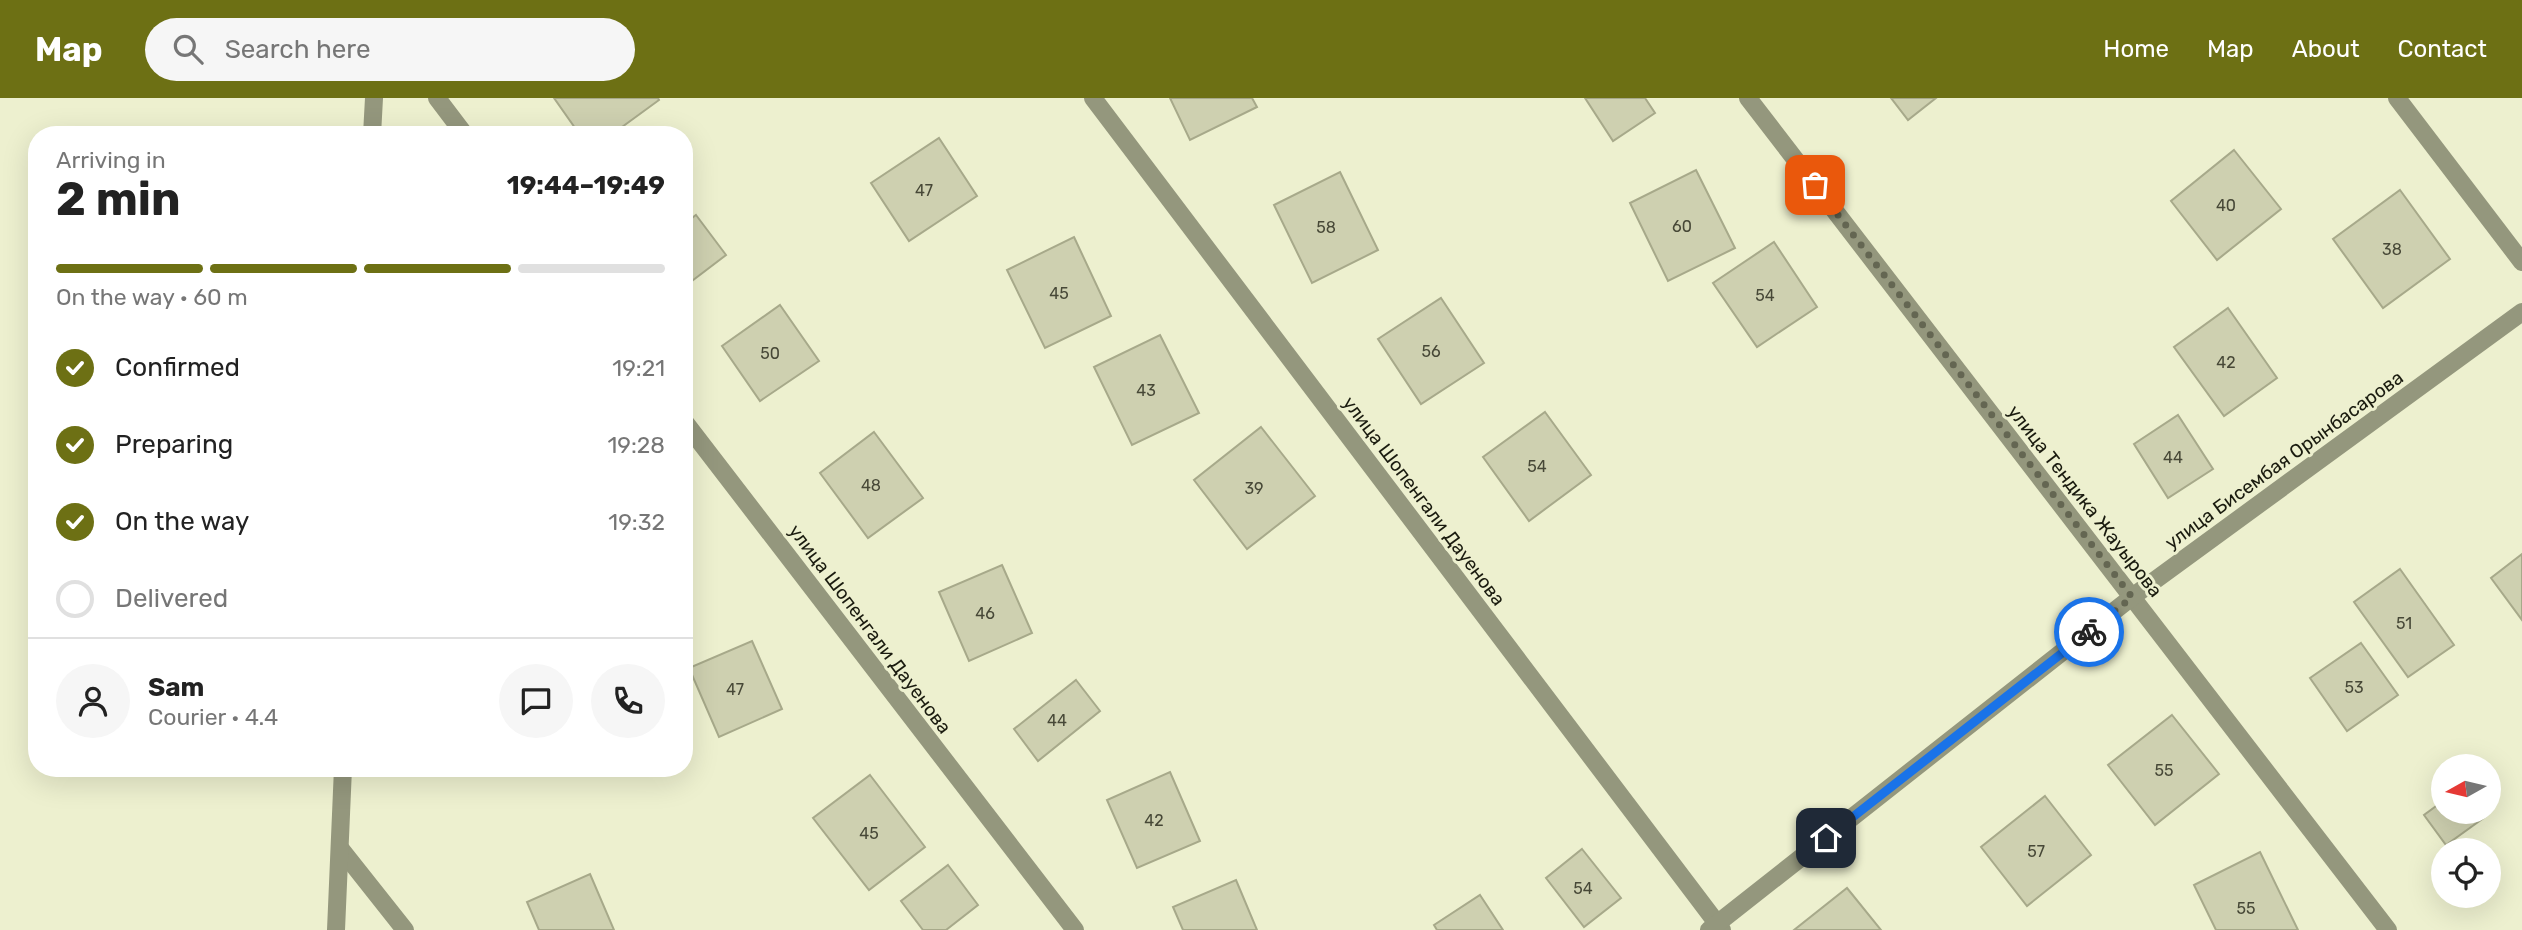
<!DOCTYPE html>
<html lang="en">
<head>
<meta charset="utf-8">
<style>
	:root { --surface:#fff; --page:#f6f6f6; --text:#222; --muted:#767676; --line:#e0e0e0; --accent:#6d7014 }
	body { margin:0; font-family:Rubik,sans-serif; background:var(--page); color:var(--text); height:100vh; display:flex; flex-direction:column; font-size:26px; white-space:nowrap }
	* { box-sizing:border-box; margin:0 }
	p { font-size:23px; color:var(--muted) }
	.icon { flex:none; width:38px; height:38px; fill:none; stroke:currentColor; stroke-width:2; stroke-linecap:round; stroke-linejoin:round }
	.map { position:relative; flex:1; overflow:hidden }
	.panel { position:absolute; left:28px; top:28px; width:665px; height:651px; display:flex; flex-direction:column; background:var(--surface); border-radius:28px; box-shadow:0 7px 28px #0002 }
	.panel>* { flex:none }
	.needle { width:46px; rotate:262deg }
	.fabs { position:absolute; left:2431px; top:656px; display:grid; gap:14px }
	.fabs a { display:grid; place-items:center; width:70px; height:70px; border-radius:50%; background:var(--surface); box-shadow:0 7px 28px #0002; font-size:35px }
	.pin { position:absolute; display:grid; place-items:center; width:60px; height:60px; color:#fff; margin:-30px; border-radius:14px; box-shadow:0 4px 10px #0006 }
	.courier { position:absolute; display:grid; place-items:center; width:70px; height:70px; margin:-35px; border:5px solid #1a73e8; border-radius:50%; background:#fff; color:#222; box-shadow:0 2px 9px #0007 }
	.head em { font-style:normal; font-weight:700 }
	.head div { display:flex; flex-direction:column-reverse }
	.head { display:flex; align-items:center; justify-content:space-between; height:119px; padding:0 28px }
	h1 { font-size:46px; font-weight:700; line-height:52px }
	.bar { display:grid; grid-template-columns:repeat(4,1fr); gap:10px 7px; align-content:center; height:84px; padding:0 28px }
	.bar i { height:9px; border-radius:5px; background:var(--line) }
	.bar .active { background:var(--accent) }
	.bar p { grid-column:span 4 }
	.line { display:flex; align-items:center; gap:18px; padding:0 28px; border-top:2px solid var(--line) }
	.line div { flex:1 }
	.round { display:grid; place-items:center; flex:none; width:74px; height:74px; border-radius:37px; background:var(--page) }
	ol { padding:0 28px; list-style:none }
	li { display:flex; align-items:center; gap:21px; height:77px }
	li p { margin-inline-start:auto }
	li .icon { padding:7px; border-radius:50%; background:var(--accent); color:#fff; stroke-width:4 }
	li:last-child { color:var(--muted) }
	li i { width:38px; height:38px; border:4px solid var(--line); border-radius:50% }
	header { display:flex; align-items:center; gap:42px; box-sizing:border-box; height:98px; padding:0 35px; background:var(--accent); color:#fff }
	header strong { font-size:33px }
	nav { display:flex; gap:38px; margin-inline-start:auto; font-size:24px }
	.search { width:490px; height:63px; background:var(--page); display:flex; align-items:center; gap:18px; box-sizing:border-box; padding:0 24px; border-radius:38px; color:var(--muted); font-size:26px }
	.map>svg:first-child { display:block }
</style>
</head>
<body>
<header>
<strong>Map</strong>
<div class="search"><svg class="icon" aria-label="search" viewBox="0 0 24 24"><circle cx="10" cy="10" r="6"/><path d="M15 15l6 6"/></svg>Search here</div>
<nav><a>Home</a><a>Map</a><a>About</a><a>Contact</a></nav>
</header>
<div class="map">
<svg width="2522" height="832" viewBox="0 0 2522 832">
	<rect width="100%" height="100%" fill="#edf0cf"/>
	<g fill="#ced0b0" stroke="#a7a98a" stroke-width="2">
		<path d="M554 0H658L659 2 611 37H580Z"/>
		<path d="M1170 0H1252L1257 9 1190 42Z"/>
		<path d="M1585 0H1645L1655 15 1613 43Z"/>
		<path d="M1891 0H1936L1908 22Z"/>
		<path d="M939 40 977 98 909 143 871 85Z"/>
		<path d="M2234 52 2281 111 2217 162 2171 103Z"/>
		<path d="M1696 72 1735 150 1668 183 1630 105Z"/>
		<path d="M1340 74 1378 152 1312 185 1274 107Z"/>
		<path d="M2400 92 2450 161 2383 210 2333 141Z"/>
		<path d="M696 117 726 157 684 189V126Z"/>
		<path d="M1074 139 1111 218 1045 250 1007 172Z"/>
		<path d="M1774 144 1817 209 1757 249 1713 185Z"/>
		<path d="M1441 200 1484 265 1421 306 1378 241Z"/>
		<path d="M780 207 819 263 760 303 722 248Z"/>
		<path d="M2228 210 2277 280 2224 318 2174 249Z"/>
		<path d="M1160 237 1199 315 1132 347 1094 269Z"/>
		<path d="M1545 314 1591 377 1529 423 1483 359Z"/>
		<path d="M2178 317 2213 371 2168 400 2134 346Z"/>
		<path d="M1261 329 1315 398 1247 451 1194 382Z"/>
		<path d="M874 334 923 400 868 440 820 375Z"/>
		<path d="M2522 456V522L2491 480Z"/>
		<path d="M1002 467 1032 535 969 563 939 494Z"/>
		<path d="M2400 471 2454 547 2408 579 2354 504Z"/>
		<path d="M752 543 782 611 719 639 689 570Z"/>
		<path d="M2361 545 2398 597 2347 633 2310 580Z"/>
		<path d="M1076 582 1100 613 1038 663 1014 631Z"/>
		<path d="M2172 617 2219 676 2155 727 2108 667Z"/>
		<path d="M1170 674 1200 743 1137 770 1107 702Z"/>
		<path d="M870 677 925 749 869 792 813 720Z"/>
		<path d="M2045 698 2091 757 2027 808 1981 749Z"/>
		<path d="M2443 703V714H2482L2485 719 2446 747 2424 717Z"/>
		<path d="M1582 751 1621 800 1584 829 1546 780Z"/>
		<path d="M2260 754 2298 832H2216L2194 787Z"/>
		<path d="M948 767 978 807 946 832H923L901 803Z"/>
		<path d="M590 776 614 832H539L527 804Z"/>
		<path d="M1236 782 1257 832H1183L1173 809Z"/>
		<path d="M1847 790 1881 832H1794Z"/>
		<path d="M1480 797 1503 832H1437L1434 827Z"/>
	</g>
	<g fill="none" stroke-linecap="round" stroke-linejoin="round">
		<g stroke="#94977d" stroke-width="18">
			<path d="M437 0 465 37"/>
			<path d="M1093 0 1722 832"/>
			<path d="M1748 0 2388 832"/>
			<path d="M2397 0 2522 164"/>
			<path d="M372 37 374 0"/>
			<path d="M684 323 1075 832"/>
			<path d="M340 750 405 832"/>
			<path d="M336 832 343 670"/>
			<path d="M1709 832 2132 499 2522 214"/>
		</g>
	</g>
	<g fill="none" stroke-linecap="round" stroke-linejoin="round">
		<path stroke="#646652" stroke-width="7" stroke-dasharray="0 12.6" d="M1815 87 2132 499 2089 534"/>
		<path stroke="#1a73e8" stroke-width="9" d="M1826 740 2089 534"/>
	</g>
	<g text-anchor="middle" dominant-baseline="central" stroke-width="6" stroke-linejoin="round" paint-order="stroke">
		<g font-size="16" fill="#474837">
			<text x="924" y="92">47</text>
			<text x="2226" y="107">40</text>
			<text x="1682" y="128">60</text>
			<text x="1326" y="129">58</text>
			<text x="2392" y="151">38</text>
			<text x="1059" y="195">45</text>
			<text x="1765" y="197">54</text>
			<text x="1431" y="253">56</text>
			<text x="770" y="255">50</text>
			<text x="2226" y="264">42</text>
			<text x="1146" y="292">43</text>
			<text x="2173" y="359">44</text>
			<text x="1537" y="368">54</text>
			<text x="871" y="387">48</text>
			<text x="1254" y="390">39</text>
			<text x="985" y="515">46</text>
			<text x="2404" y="525">51</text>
			<text x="2354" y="589">53</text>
			<text x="735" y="591">47</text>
			<text x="1057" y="622">44</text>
			<text x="2164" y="672">55</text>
			<text x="1154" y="722">42</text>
			<text x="869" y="735">45</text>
			<text x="2036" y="753">57</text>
			<text x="1583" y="790">54</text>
			<text x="2246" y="810">55</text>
		</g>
		<g font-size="19" fill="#1a1b0f" stroke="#edf0cf">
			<text transform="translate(2284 362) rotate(-36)">улица Бисембая Орынбасарова</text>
			<text transform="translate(1424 403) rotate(53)">улица Шопенгали Дауенова</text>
			<text transform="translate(2085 403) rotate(52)">улица Тендика Жауырова</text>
			<text transform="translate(870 531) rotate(53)">улица Шопенгали Дауенова</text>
		</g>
	</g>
</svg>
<div class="fabs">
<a><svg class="needle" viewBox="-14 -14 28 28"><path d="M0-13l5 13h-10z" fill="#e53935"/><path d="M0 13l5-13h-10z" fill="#767676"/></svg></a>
<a><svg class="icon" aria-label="locate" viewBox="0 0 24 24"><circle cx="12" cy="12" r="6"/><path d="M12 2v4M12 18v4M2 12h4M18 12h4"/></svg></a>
</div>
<div class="pin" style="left:1815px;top:87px;background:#ea580c"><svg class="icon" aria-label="bag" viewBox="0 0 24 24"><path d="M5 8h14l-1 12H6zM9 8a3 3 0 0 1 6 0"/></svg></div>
<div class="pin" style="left:1826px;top:740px;background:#1f2937"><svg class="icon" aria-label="home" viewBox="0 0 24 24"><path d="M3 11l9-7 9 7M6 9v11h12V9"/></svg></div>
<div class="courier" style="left:2089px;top:534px"><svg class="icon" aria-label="bike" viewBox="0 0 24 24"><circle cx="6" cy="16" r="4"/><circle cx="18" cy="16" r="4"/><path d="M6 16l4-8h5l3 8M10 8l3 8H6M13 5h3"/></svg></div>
<section class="panel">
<div class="head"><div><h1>2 min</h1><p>Arriving in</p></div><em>19:44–19:49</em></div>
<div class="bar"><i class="active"></i><i class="active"></i><i class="active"></i><i></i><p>On the way · 60 m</p></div>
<ol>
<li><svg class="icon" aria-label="check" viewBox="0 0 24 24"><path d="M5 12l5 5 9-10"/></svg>Confirmed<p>19:21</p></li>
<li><svg class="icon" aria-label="check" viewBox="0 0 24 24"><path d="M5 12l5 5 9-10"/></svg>Preparing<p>19:28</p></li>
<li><svg class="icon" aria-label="check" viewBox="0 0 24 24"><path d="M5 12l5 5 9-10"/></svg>On the way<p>19:32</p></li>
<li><i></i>Delivered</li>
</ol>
<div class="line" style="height:126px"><a class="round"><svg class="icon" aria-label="person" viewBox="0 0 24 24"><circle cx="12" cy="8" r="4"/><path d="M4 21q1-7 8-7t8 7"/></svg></a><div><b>Sam</b><p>Courier · 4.4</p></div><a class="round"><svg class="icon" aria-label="chat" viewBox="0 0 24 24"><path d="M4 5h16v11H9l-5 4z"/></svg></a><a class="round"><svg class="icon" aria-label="phone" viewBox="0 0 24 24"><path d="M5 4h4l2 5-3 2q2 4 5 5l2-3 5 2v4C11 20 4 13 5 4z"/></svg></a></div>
</section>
</div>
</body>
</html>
